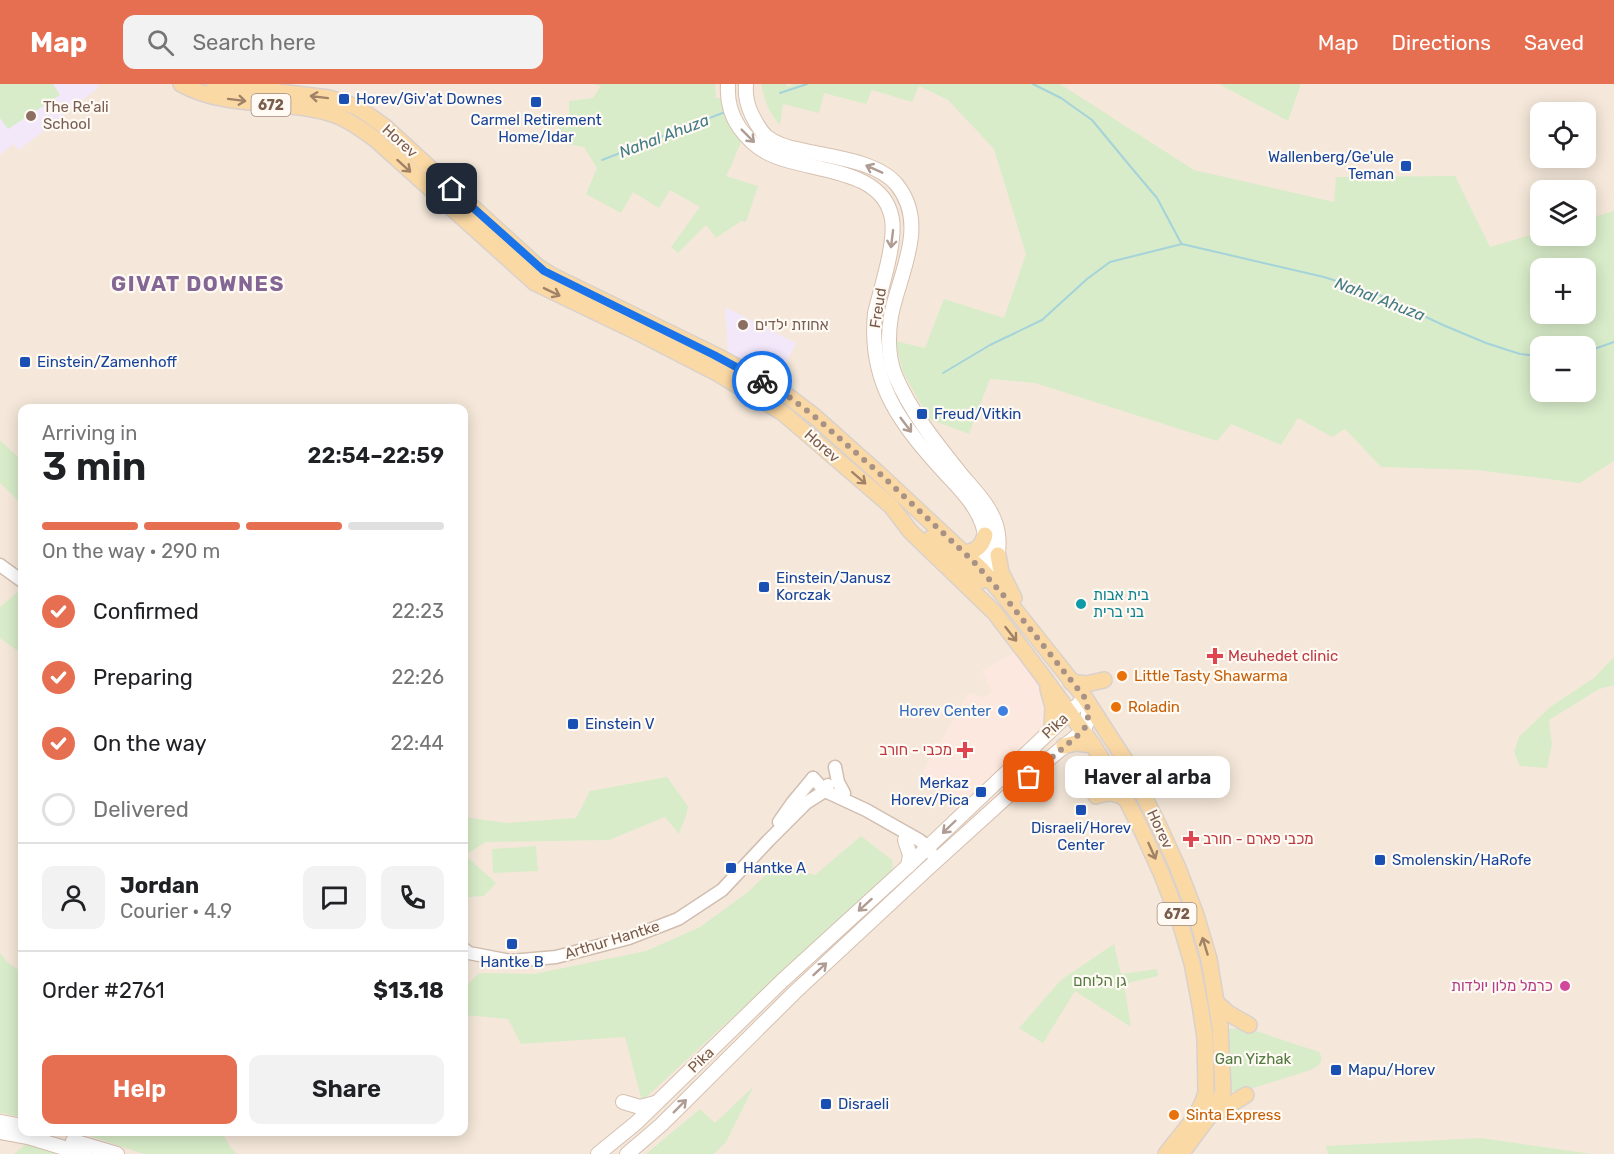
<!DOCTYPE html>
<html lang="en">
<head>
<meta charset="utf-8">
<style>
	:root { --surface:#fff; --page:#f2f2f2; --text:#202124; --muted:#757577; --line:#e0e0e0; --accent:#e76f51 }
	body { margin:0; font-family:Rubik,"Noto Sans Hebrew",sans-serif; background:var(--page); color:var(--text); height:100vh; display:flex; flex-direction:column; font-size:22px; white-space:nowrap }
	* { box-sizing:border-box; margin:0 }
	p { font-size:20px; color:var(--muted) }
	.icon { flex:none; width:33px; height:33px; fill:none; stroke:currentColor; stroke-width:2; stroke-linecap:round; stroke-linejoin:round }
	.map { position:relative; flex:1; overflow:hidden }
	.drawer { position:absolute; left:18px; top:320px; width:450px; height:732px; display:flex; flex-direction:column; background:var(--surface); border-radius:12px; box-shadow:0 3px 15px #0003 }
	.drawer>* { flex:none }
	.controls { position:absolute; left:1530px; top:18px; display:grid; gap:12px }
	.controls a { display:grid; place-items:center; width:66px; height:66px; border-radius:12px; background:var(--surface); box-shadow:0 3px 15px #0003; font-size:30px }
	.pin { position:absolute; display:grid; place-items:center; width:51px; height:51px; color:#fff; margin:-26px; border-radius:12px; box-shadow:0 3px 9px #0006 }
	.courier { position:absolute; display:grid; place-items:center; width:60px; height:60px; margin:-30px; border:4px solid #1a73e8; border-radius:50%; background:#fff; color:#222; box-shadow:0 2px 8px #0007 }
	.bubble { position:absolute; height:42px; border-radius:12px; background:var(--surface); box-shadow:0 3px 15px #0003; font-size:20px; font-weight:600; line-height:42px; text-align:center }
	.overview em { font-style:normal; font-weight:600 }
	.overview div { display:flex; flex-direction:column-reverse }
	.overview { display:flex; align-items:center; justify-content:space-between; height:102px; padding:0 24px }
	h1 { font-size:39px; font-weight:600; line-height:45px }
	.bar { display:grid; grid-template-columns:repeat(4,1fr); gap:9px 6px; align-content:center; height:72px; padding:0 24px }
	.bar i { height:8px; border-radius:4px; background:var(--line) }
	.bar .on { background:var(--accent) }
	.bar p { grid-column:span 4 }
	.line { display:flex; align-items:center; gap:15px; padding:0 24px; border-top:2px solid var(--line) }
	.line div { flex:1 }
	.round { display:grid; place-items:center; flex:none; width:63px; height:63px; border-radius:12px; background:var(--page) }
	ol { padding:0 24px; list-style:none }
	li { display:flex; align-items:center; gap:18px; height:66px }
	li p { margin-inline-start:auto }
	li .icon { padding:6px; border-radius:50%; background:var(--accent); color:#fff; stroke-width:4 }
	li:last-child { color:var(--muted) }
	li i { width:33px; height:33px; border:3px solid var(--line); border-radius:50% }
	.cta { display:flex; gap:12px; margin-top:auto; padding:12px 24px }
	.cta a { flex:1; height:69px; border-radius:12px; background:var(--accent); color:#fff; font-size:24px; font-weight:600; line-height:69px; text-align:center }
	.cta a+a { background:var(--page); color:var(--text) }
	header { display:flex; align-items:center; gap:36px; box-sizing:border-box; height:84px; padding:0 30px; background:var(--accent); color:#fff }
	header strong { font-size:28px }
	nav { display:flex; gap:33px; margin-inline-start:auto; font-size:21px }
	.search { width:420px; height:54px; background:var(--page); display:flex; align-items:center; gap:15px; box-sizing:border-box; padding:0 21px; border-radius:12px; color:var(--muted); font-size:22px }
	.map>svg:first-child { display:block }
</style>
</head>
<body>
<header>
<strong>Map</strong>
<div class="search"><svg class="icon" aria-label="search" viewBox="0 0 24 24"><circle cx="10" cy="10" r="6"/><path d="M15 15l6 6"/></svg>Search here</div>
<nav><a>Map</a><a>Directions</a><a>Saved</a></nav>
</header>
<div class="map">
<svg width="1614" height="1070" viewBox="0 0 1614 1070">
	<rect width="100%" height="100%" fill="#fdf6ec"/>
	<path fill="#f5e8da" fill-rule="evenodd" d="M0 0H1614V1070H0ZM1540 28H1586V74H1540ZM1540 106H1586V152H1540ZM1540 184H1586V230H1540ZM1540 262H1586V308H1540ZM22 324H464V1047H22Z"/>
	<path fill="#fde8e0" d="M1018 567 1040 604 1046 618 1047 628 1044 639 962 724 923 688 969 609 984 614 992 608 982 587Z"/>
	<g fill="#f3e8fa">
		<path d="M0 0H97L99 3 19 66 13 60 0 71Z"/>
		<path d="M725 223 796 259 778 296 728 267Z"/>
	</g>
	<g fill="#d8ecc9" fill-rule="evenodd">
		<path d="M0 0H53L60 11 8 45 0 34Z"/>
		<path d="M593 0H715L716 14H725L743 53 731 82 726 92 758 102 746 138 741 137 716 154 706 141 678 169 671 163 700 123 670 106 659 124 633 108 621 129 586 110 597 84 584 63 561 59 559 42 569 32V17L593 14 601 2Z"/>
		<path d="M761 0H786L788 3 793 0H1060L1194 86 1334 118 1336 93 1455 92 1490 163 1540 148V152H1586V135L1614 127V377L1580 399 1477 386 1381 383 1345 345 1332 353 1298 334 1281 361 1231 340 1217 357 1035 299 990 295 969 350 929 335 903 288 895 257 925 264 944 215 1004 234 1026 170 994 65 948 16 919 2 912 18 872 6 866 20 824 9 819 29 783 20 780 41C768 27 765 18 761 0ZM1540 184H1586V230H1540ZM1540 262H1586V308H1540Z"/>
		<path d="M1219 0H1301L1288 37Z"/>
		<path d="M0 356 22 377V420L0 399Z"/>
		<path d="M18 508 22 513V570L0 554V523Z"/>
		<path d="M1614 573V601L1599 605 1549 636 1552 660 1547 684 1520 682 1514 668 1519 653 1550 623 1594 594Z"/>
		<path d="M667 693 688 722 686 732 679 750 665 733 609 756 486 758 465 771 496 799 484 812 468 813 464 823V733L506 739 576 734 590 707Z"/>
		<path d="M861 752 892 776 893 782 891 787 642 1017 625 953 521 960 508 935 464 931V904L479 889 534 890 646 867 700 843 748 808 777 780 815 791Z"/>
		<path d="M536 762 538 787 493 789 492 765Z"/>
		<path d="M1114 860 1121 890 1157 885 1158 892 1124 900 1131 943 1075 907 1043 959 1019 944 1061 896Z"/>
		<path d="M0 869 8 879 22 888V1033L0 1029Z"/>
		<path d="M1241 944 1256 947 1319 968C1325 977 1319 982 1311 986L1243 1007H1232L1226 1004V945Z"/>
		<path d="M754 1002 726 1058 714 1070H646L700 1025 715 1039Z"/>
		<path d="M75 1047H221L231 1064 237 1070H144Z"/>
		<path d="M1481 1054 1592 1070H1328L1326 1062Z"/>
		<path d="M26 1060 60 1070H14Z"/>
	</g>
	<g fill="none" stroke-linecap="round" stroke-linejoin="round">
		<g stroke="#a5d3da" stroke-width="2">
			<path d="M1033 0 1061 14 1092 36 1130 82 1157 114 1181 159"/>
			<path d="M780 9 807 0"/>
			<path d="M602 76 725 28"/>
			<path d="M1586 268 1614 258"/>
			<path d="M943 289 990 261 1042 236 1087 195 1110 178 1182 160 1324 193 1377 210 1443 241 1486 259 1520 270 1540 272"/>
		</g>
		<g stroke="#d1beb0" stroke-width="15">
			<g id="tertiary">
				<path d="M0 481 22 497"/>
				<path d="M835 683 838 698 844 709"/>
				<path d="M813 694 825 707 866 726 919 756 928 763 936 777"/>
				<path d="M779 738 793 718 813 694"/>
				<path d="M464 865 469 869 511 877 556 873 629 854 678 835 722 806 768 757 806 719 825 707 828 701"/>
			</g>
		</g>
		<g stroke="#d6c0b0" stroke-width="16">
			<g id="secondary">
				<path d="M728 0C727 16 730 30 739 43 746 53 755 62 766 68 804 89 883 81 892 135 896 159 881 204 875 229 868 299 901 341 946 390 961 406 979 424 984 446 988 462 984 480 980 495"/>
				<path d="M746 0C745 11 747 21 752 31 756 39 760 47 767 53 777 61 789 64 801 66 830 73 878 77 897 101 929 141 899 190 891 232 888 251 888 273 895 291 910 327 936 359 960 389 973 405 990 421 996 441 1000 454 999 468 996 482"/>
				<path d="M905 756 910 771 908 782"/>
				<path d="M623 1018 640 1023 655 1019"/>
				<path d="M0 1038 22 1042"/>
				<path d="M0 1048 28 1053 84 1070"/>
				<path d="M73 1057 117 1070"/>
				<path d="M598 1070 636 1039 782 897 908 782 1085 614C1089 626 1090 635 1083 647L1044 679 926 786 795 908 661 1041 627 1070"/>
			</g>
		</g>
		<g stroke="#dad1cd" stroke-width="18">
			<g id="primary">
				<path d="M181 0C228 26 286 14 335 31 350 36 362 46 375 55L535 199 641 250 717 289 783 329 891 422 910 447 995 529 1042 591 1093 661 1126 715 1142 747 1162 791 1179 835 1192 879 1200 921 1205 953 1206 1008C1201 1031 1180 1051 1166 1070"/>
				<path d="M214 0 329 14 351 21 360 25 384 42 538 183 551 191 715 271 780 306 814 332 878 389 982 486 1004 512 1085 614 1127 679 1158 740 1178 784 1196 831 1209 875 1220 942 1223 1008 1216 1023 1181 1070"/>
				<path d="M931 454 979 497 989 495"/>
				<path d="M964 469C976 467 982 463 985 451"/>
				<path d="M998 471 1001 488 1014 514"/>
				<path d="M1071 598 1086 600 1104 596"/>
				<path d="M1048 605 1053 623 1052 644"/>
				<path d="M1064 662 1076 659 1093 661"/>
				<path d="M1096 712C1107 708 1116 708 1126 715"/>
				<path d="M1217 919 1228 929 1249 941"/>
				<path d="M1214 1030 1246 1011"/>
			</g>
		</g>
		<use href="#tertiary" stroke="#fff" stroke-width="12"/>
		<use href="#secondary" stroke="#fff" stroke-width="14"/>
		<use href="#primary" stroke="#fbd9a5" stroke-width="15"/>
	</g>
	<defs><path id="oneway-shaft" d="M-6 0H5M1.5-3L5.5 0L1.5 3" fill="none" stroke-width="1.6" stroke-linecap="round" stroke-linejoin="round" transform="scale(1.5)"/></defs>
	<g stroke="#a18267">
		<use href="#oneway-shaft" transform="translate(319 13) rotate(-173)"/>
		<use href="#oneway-shaft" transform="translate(237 16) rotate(7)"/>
		<use href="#oneway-shaft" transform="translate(404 82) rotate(42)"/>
		<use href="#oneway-shaft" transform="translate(552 208) rotate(26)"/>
		<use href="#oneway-shaft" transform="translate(859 394) rotate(41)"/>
		<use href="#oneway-shaft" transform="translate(1011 550) rotate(52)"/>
		<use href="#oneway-shaft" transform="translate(1152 767) rotate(66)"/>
		<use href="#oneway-shaft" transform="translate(1205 862) rotate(-107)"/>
	</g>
	<g stroke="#af9d94">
		<use href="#oneway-shaft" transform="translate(748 52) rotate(45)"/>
		<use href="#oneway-shaft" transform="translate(874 85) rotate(-156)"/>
		<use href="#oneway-shaft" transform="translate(892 155) rotate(97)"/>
		<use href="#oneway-shaft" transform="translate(906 341) rotate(53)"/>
		<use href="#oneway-shaft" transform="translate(949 743) rotate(136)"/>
		<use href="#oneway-shaft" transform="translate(865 821) rotate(138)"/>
		<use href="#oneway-shaft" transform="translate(820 885) rotate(-43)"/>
		<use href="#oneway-shaft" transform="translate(680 1022) rotate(-45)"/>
	</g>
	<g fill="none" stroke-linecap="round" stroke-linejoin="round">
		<path stroke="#a89285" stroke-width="6" stroke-dasharray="0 10.8" d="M762 297 780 306 814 332 878 388 973 477 1004 512 1085 614C1089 626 1090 635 1083 647L1029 693"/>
		<path stroke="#1a73e8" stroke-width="8" d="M452 105 544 187 714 271 762 297"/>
	</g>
	<g fill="#1a4fb4" stroke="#fffaf3" stroke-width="2">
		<rect x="338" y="9" width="12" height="12" rx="3"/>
		<rect x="530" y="12" width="12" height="12" rx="3"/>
		<rect x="1400" y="76" width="12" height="12" rx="3"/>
		<rect x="19" y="272" width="12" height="12" rx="3"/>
		<rect x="916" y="324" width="12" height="12" rx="3"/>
		<rect x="758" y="497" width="12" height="12" rx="3"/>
		<rect x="567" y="634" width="12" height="12" rx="3"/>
		<rect x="975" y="702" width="12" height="12" rx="3"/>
		<rect x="1075" y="720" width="12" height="12" rx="3"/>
		<rect x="1374" y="770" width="12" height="12" rx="3"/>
		<rect x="725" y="778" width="12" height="12" rx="3"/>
		<rect x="506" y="854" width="12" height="12" rx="3"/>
		<rect x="1330" y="980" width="12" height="12" rx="3"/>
		<rect x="820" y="1014" width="12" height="12" rx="3"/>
	</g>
	<g fill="#8d6e63" stroke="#fffaf3" stroke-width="2">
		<circle cx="31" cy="32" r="6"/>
		<circle cx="743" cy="241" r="6"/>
	</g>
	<circle fill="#0f9aa8" stroke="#fffaf3" stroke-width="2" cx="1081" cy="520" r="6"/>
	<g fill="#e0444e" stroke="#fffaf3" stroke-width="2">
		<path d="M1212 563h6v6h6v6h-6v6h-6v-6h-6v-6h6z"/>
		<path d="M962 657h6v6h6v6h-6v6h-6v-6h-6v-6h6z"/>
		<path d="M1188 746h6v6h6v6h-6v6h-6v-6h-6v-6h6z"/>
	</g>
	<g fill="#e8710a" stroke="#fffaf3" stroke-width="2">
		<circle cx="1122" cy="592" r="6"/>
		<circle cx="1116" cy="623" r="6"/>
		<circle cx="1174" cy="1031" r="6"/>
	</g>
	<circle fill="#3f7fe0" stroke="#fffaf3" stroke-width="2" cx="1003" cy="627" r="6"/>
	<circle fill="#d1479c" stroke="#fffaf3" stroke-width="2" cx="1565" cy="902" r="6"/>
	<g text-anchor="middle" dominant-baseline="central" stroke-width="4.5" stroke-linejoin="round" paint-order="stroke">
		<g fill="#fffaf3" stroke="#a28b7f" stroke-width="1.5">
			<rect x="251.5" y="10" width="39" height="22" rx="4.5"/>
			<rect x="1157.5" y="819" width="39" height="22" rx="4.5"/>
		</g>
		<g font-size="14" font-weight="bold" fill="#7a5c4d">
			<text x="271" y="21">672</text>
			<text x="1177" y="830">672</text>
		</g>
		<g font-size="15" fill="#164399" stroke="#fffaf3" text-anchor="start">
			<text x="356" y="15">Horev/Giv'at Downes</text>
			<text x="536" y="36" text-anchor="middle">Carmel Retirement<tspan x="536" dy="17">Home/Idar</tspan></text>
			<text x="1394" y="73" text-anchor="end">Wallenberg/Ge'ule<tspan x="1394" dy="17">Teman</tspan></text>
			<text x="37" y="278">Einstein/Zamenhoff</text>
			<text x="934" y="330">Freud/Vitkin</text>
			<text x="776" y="494">Einstein/Janusz<tspan x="776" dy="17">Korczak</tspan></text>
			<text x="585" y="640">Einstein V</text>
			<text x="969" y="699" text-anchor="end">Merkaz<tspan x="969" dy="17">Horev/Pica</tspan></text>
			<text x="1081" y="744" text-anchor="middle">Disraeli/Horev<tspan x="1081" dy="17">Center</tspan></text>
			<text x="1392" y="776">Smolenskin/HaRofe</text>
			<text x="743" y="784">Hantke A</text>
			<text x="512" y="878" text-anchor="middle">Hantke B</text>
			<text x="1348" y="986">Mapu/Horev</text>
			<text x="838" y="1020">Disraeli</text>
		</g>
		<g font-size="15" fill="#785e54" stroke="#fffaf3" text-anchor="start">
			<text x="43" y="23">The Re'ali<tspan x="43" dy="17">School</tspan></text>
			<text x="755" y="241">אחוזת ילדים</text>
		</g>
		<g font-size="15" fill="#7a5c4d" stroke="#fffaf3">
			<text transform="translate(400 57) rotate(42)">Horev</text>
			<text transform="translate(878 224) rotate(-81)">Freud</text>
			<text transform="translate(822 362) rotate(41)">Horev</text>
			<text transform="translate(1055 642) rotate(-43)">Pika</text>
			<text transform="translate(1160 745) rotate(65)">Horev</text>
			<text transform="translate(612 856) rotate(-17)">Arthur Hantke</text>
			<text transform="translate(701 976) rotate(-44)">Pika</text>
		</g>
		<g font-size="15" fill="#0d838f" stroke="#fffaf3" text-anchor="start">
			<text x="1093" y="511">בית אבות<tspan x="1093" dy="17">בני ברית</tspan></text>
		</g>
		<g font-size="15" fill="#be3a42" stroke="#fffaf3" text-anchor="start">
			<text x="1228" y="572">Meuhedet clinic</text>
			<text x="952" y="666" text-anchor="end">מכבי - חורב</text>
			<text x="1203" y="755">מכבי פארם - חורב</text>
		</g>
		<g font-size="15" fill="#c56008" stroke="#fffaf3" text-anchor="start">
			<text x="1134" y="592">Little Tasty Shawarma</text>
			<text x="1128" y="623">Roladin</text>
			<text x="1186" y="1031">Sinta Express</text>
		</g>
		<g font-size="15" fill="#366cbe" stroke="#fffaf3" text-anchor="end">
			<text x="991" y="627">Horev Center</text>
		</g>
		<g font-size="15" fill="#537a41" stroke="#fffaf3">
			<text x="1100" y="897">גן הלוחם</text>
			<text x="1253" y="975">Gan Yizhak</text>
		</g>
		<g font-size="15" fill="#b23c85" stroke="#fffaf3" text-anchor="end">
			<text x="1553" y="902">כרמל מלון יולדות</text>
		</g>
		<g font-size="16" font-style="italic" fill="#437c86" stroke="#fffaf3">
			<text transform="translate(664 52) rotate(-21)">Nahal Ahuza</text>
			<text transform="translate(1380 215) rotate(21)">Nahal Ahuza</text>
		</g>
		<g font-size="21" font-weight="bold" letter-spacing="1.5" fill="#846695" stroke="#fffaf3">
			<text x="198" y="199">GIVAT DOWNES</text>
		</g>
	</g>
</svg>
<div class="controls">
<a><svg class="icon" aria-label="locate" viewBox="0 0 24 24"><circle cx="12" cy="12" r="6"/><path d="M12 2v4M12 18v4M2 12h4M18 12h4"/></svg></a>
<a><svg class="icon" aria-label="layers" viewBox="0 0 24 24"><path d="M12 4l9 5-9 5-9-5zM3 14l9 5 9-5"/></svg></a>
<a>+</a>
<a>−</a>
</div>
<div class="pin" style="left:1029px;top:693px;background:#ea580c"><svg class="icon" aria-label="bag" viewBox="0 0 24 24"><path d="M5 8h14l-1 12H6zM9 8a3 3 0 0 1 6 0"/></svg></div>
<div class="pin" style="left:452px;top:105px;background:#1f2937"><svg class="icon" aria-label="home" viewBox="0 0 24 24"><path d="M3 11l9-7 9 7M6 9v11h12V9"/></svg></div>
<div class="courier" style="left:762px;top:297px"><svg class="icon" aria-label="bike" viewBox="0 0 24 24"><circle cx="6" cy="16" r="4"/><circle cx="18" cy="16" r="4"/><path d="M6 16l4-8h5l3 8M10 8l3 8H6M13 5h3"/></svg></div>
<div class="bubble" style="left:1065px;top:672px;width:165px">Haver al arba</div>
<section class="drawer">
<div class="overview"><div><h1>3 min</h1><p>Arriving in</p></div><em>22:54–22:59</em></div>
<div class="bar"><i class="on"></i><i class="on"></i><i class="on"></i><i></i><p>On the way · 290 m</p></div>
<ol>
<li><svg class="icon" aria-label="check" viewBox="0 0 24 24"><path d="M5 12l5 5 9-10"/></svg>Confirmed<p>22:23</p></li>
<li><svg class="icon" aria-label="check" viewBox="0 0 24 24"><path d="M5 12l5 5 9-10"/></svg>Preparing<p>22:26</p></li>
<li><svg class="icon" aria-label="check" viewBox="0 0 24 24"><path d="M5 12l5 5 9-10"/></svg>On the way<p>22:44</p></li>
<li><i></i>Delivered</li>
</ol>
<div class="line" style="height:108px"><a class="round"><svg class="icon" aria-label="person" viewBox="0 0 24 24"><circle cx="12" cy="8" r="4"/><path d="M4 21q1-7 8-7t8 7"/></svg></a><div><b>Jordan</b><p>Courier · 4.9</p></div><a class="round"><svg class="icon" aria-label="chat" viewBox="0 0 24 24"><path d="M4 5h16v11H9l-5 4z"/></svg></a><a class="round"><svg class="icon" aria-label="phone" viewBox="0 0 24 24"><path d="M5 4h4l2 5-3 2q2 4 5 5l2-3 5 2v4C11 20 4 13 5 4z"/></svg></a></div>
<div class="line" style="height:78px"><div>Order #2761</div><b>$13.18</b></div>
<div class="cta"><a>Help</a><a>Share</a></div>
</section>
</div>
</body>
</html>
